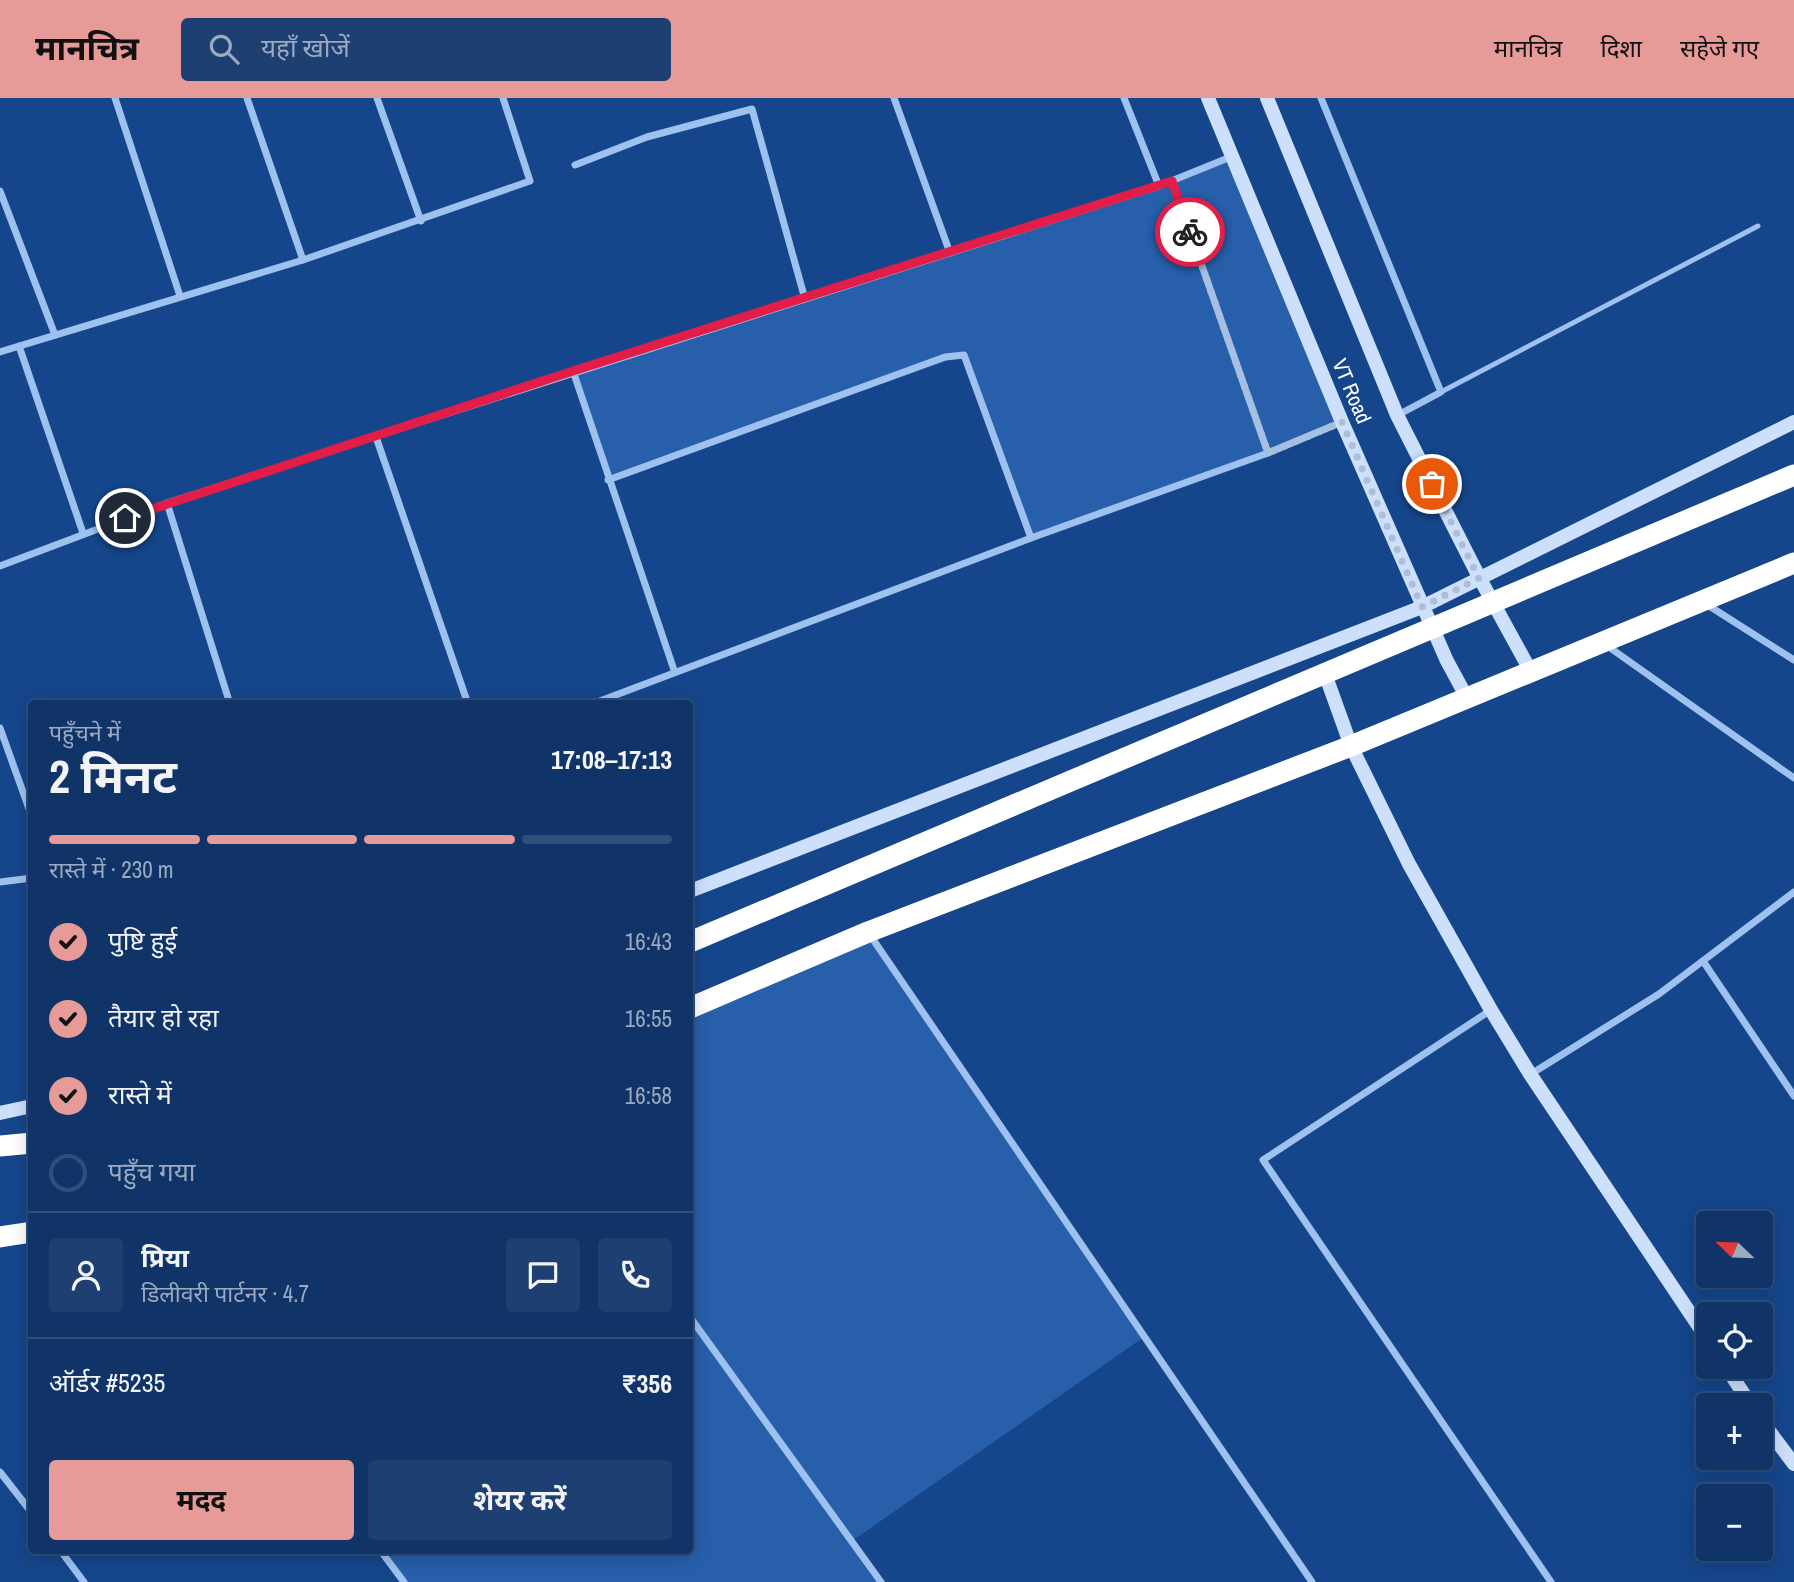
<!DOCTYPE html>
<html lang="hi">
<head>
<meta charset="utf-8">
<style>
	:root { --surface:#103468; --page:#1e3f71; --text:#f1f3f6; --muted:#9caac0; --line:#304f7c; --accent:#e69b98 }
	body { margin:0; font-family:"Archivo Narrow","Noto Sans Devanagari",sans-serif; background:var(--page); color:var(--text); height:100vh; display:flex; flex-direction:column; font-size:26px; white-space:nowrap }
	* { box-sizing:border-box; margin:0 }
	p { font-size:23px; color:var(--muted) }
	.icon { flex:none; width:38px; height:38px; fill:none; stroke:currentColor; stroke-width:2; stroke-linecap:round; stroke-linejoin:round }
	.map { position:relative; flex:1; overflow:hidden }
	.sheet { position:absolute; left:28px; top:602px; width:665px; height:854px; display:flex; flex-direction:column; background:var(--surface); border-radius:7px; box-shadow:0 4px 18px #0003,0 0 0 2px var(--line) }
	.sheet>* { flex:none }
	.needle { width:46px; rotate:293deg }
	.controls { position:absolute; left:1696px; top:1113px; display:grid; gap:14px }
	.controls a { display:grid; place-items:center; width:77px; height:77px; border-radius:7px; background:var(--surface); box-shadow:0 4px 18px #0003,0 0 0 2px var(--line); font-size:35px }
	.pin { position:absolute; display:grid; place-items:center; width:60px; height:60px; color:#fff; margin:-30px; border:4px solid #fff; border-radius:50%; box-shadow:0 2px 7px #0007 }
	.courier { position:absolute; display:grid; place-items:center; width:70px; height:70px; margin:-35px; border:5px solid #e11d48; border-radius:50%; background:#fff; color:#222; box-shadow:0 2px 9px #0007 }
	.headline em { font-style:normal; font-weight:700 }
	.headline div { display:flex; flex-direction:column-reverse }
	.headline { display:flex; align-items:center; justify-content:space-between; height:119px; padding:0 21px }
	h1 { font-size:46px; font-weight:700; line-height:52px }
	.bar { display:grid; grid-template-columns:repeat(4,1fr); gap:10px 7px; align-content:center; height:84px; padding:0 21px }
	.bar i { height:9px; border-radius:5px; background:var(--line) }
	.bar .selected { background:var(--accent) }
	.bar p { grid-column:span 4 }
	.line { display:flex; align-items:center; gap:18px; padding:0 21px; border-top:2px solid var(--line) }
	.line div { flex:1 }
	.round { display:grid; place-items:center; flex:none; width:74px; height:74px; border-radius:7px; background:var(--page) }
	ol { padding:0 21px; list-style:none }
	li { display:flex; align-items:center; gap:21px; height:77px }
	li p { margin-inline-start:auto }
	li .icon { padding:7px; border-radius:50%; background:var(--accent); color:#111; stroke-width:4 }
	li:last-child { color:var(--muted) }
	li i { width:38px; height:38px; border:4px solid var(--line); border-radius:50% }
	.action { display:flex; gap:14px; margin-top:auto; padding:14px 21px }
	.action a { flex:1; height:80px; border-radius:7px; background:var(--accent); color:#111; font-size:28px; font-weight:700; line-height:80px; text-align:center }
	.action a+a { background:var(--page); color:var(--text) }
	header { display:flex; align-items:center; gap:42px; box-sizing:border-box; height:98px; padding:0 35px; background:var(--accent); color:#111 }
	header strong { font-size:33px }
	nav { display:flex; gap:38px; margin-inline-start:auto; font-size:24px }
	.search { width:490px; height:63px; background:var(--page); display:flex; align-items:center; gap:18px; box-sizing:border-box; padding:0 24px; border-radius:7px; color:var(--muted); font-size:26px }
	.map>svg:first-child { display:block }
</style>
</head>
<body>
<header>
<strong>मानचित्र</strong>
<div class="search"><svg class="icon" aria-label="search" viewBox="0 0 24 24"><circle cx="10" cy="10" r="6"/><path d="M15 15l6 6"/></svg>यहाँ खोजें</div>
<nav><a>मानचित्र</a><a>दिशा</a><a>सहेजे गए</a></nav>
</header>
<div class="map">
<svg width="1794" height="1484" viewBox="0 0 1794 1484">
	<rect width="100%" height="100%" fill="#15468b"/>
	<g fill="#275faa">
		<path d="M1233 58 1342 324 1031 440 964 257 608 382 573 273 1159 88Z"/>
		<path d="M868 834 1144 1239 852 1443 881 1484H404L380 1453 690 1452V908Z"/>
	</g>
	<g fill="none" stroke-linecap="round" stroke-linejoin="round">
		<path stroke="#9ec1ef" stroke-width="5" d="M1441 294 1758 128"/>
		<g stroke="#9ec1ef" stroke-width="7">
			<path d="M115 0 180 198"/>
			<path d="M247 0 303 162"/>
			<path d="M377 0 421 123"/>
			<path d="M894 0 950 155"/>
			<path d="M1124 0 1159 88"/>
			<path d="M1321 0 1441 294 1398 317"/>
			<path d="M575 67 647 39 752 11 805 201"/>
			<path d="M1172 83 1268 355"/>
			<path d="M0 93 55 237"/>
			<path d="M19 248 83 435"/>
			<path d="M0 254 303 162 530 83 503 0"/>
			<path d="M573 273 674 572"/>
			<path d="M376 339 468 606"/>
			<path d="M608 382 945 259 964 257 1031 440"/>
			<path d="M167 405 230 606"/>
			<path d="M0 468 167 405 1159 88 1233 58"/>
			<path d="M1706 506 1794 562"/>
			<path d="M1606 547 1794 680"/>
			<path d="M592 606 1031 440 1268 355 1342 324"/>
			<path d="M0 630 32 719"/>
			<path d="M0 784 32 780"/>
			<path d="M870 837 1312 1484"/>
			<path d="M1703 863 1794 998"/>
			<path d="M1491 912 1263 1062 1551 1484"/>
			<path d="M1531 976 1659 896 1794 794"/>
			<path d="M690 1219 881 1484"/>
			<path d="M0 1374 32 1415"/>
			<path d="M60 1452 84 1484"/>
			<path d="M380 1452 404 1484"/>
		</g>
		<g stroke="#ccdffb" stroke-width="14">
			<path d="M1208 0 1342 324 1447 563 1466 598"/>
			<path d="M1267 0 1397 317 1479 479 1530 572"/>
			<path d="M1324 573 1351 648 1409 766 1491 912 1530 976 1708 1242"/>
			<path d="M690 793 1422 509 1794 324"/>
			<path d="M0 1015 32 1008"/>
			<path d="M1726 1269 1751 1307"/>
			<path d="M1760 1321 1794 1366"/>
		</g>
		<g stroke="#fff" stroke-width="21">
			<path d="M690 844 1794 377"/>
			<path d="M690 910 868 834 1351 648 1794 465"/>
			<path d="M0 1048 32 1045"/>
			<path d="M0 1139 32 1134"/>
		</g>
	</g>
	<g fill="none" stroke-linecap="round" stroke-linejoin="round">
		<path stroke="#adbed6" stroke-width="7" stroke-dasharray="0 12.6" d="M1190 134 1268 355 1342 324 1422 509 1479 480 1432 386"/>
		<path stroke="#e11d48" stroke-width="9" d="M125 420 573 273 1172 83 1190 134"/>
	</g>
	<g text-anchor="middle" dominant-baseline="central" stroke-width="5" stroke-linejoin="round" paint-order="stroke">
		<g font-size="21" fill="#fff" stroke="#15468b">
			<text transform="translate(1352 293) rotate(67)">VT Road</text>
		</g>
	</g>
</svg>
<div class="controls">
<a><svg class="needle" viewBox="-14 -14 28 28"><path d="M0-13l5 13h-10z" fill="#e53935"/><path d="M0 13l5-13h-10z" fill="#9caac0"/></svg></a>
<a><svg class="icon" aria-label="locate" viewBox="0 0 24 24"><circle cx="12" cy="12" r="6"/><path d="M12 2v4M12 18v4M2 12h4M18 12h4"/></svg></a>
<a>+</a>
<a>−</a>
</div>
<div class="pin" style="left:1432px;top:386px;background:#ea580c"><svg class="icon" aria-label="bag" viewBox="0 0 24 24"><path d="M5 8h14l-1 12H6zM9 8a3 3 0 0 1 6 0"/></svg></div>
<div class="pin" style="left:125px;top:420px;background:#1f2937"><svg class="icon" aria-label="home" viewBox="0 0 24 24"><path d="M3 11l9-7 9 7M6 9v11h12V9"/></svg></div>
<div class="courier" style="left:1190px;top:134px"><svg class="icon" aria-label="bike" viewBox="0 0 24 24"><circle cx="6" cy="16" r="4"/><circle cx="18" cy="16" r="4"/><path d="M6 16l4-8h5l3 8M10 8l3 8H6M13 5h3"/></svg></div>
<section class="sheet">
<div class="headline"><div><h1>2 मिनट</h1><p>पहुँचने में</p></div><em>17:08–17:13</em></div>
<div class="bar"><i class="selected"></i><i class="selected"></i><i class="selected"></i><i></i><p>रास्ते में · 230 m</p></div>
<ol>
<li><svg class="icon" aria-label="check" viewBox="0 0 24 24"><path d="M5 12l5 5 9-10"/></svg>पुष्टि हुई<p>16:43</p></li>
<li><svg class="icon" aria-label="check" viewBox="0 0 24 24"><path d="M5 12l5 5 9-10"/></svg>तैयार हो रहा<p>16:55</p></li>
<li><svg class="icon" aria-label="check" viewBox="0 0 24 24"><path d="M5 12l5 5 9-10"/></svg>रास्ते में<p>16:58</p></li>
<li><i></i>पहुँच गया</li>
</ol>
<div class="line" style="height:126px"><a class="round"><svg class="icon" aria-label="person" viewBox="0 0 24 24"><circle cx="12" cy="8" r="4"/><path d="M4 21q1-7 8-7t8 7"/></svg></a><div><b>प्रिया</b><p>डिलीवरी पार्टनर · 4.7</p></div><a class="round"><svg class="icon" aria-label="chat" viewBox="0 0 24 24"><path d="M4 5h16v11H9l-5 4z"/></svg></a><a class="round"><svg class="icon" aria-label="phone" viewBox="0 0 24 24"><path d="M5 4h4l2 5-3 2q2 4 5 5l2-3 5 2v4C11 20 4 13 5 4z"/></svg></a></div>
<div class="line" style="height:91px"><div>ऑर्डर #5235</div><b>₹356</b></div>
<div class="action"><a>मदद</a><a>शेयर करें</a></div>
</section>
</div>
</body>
</html>
